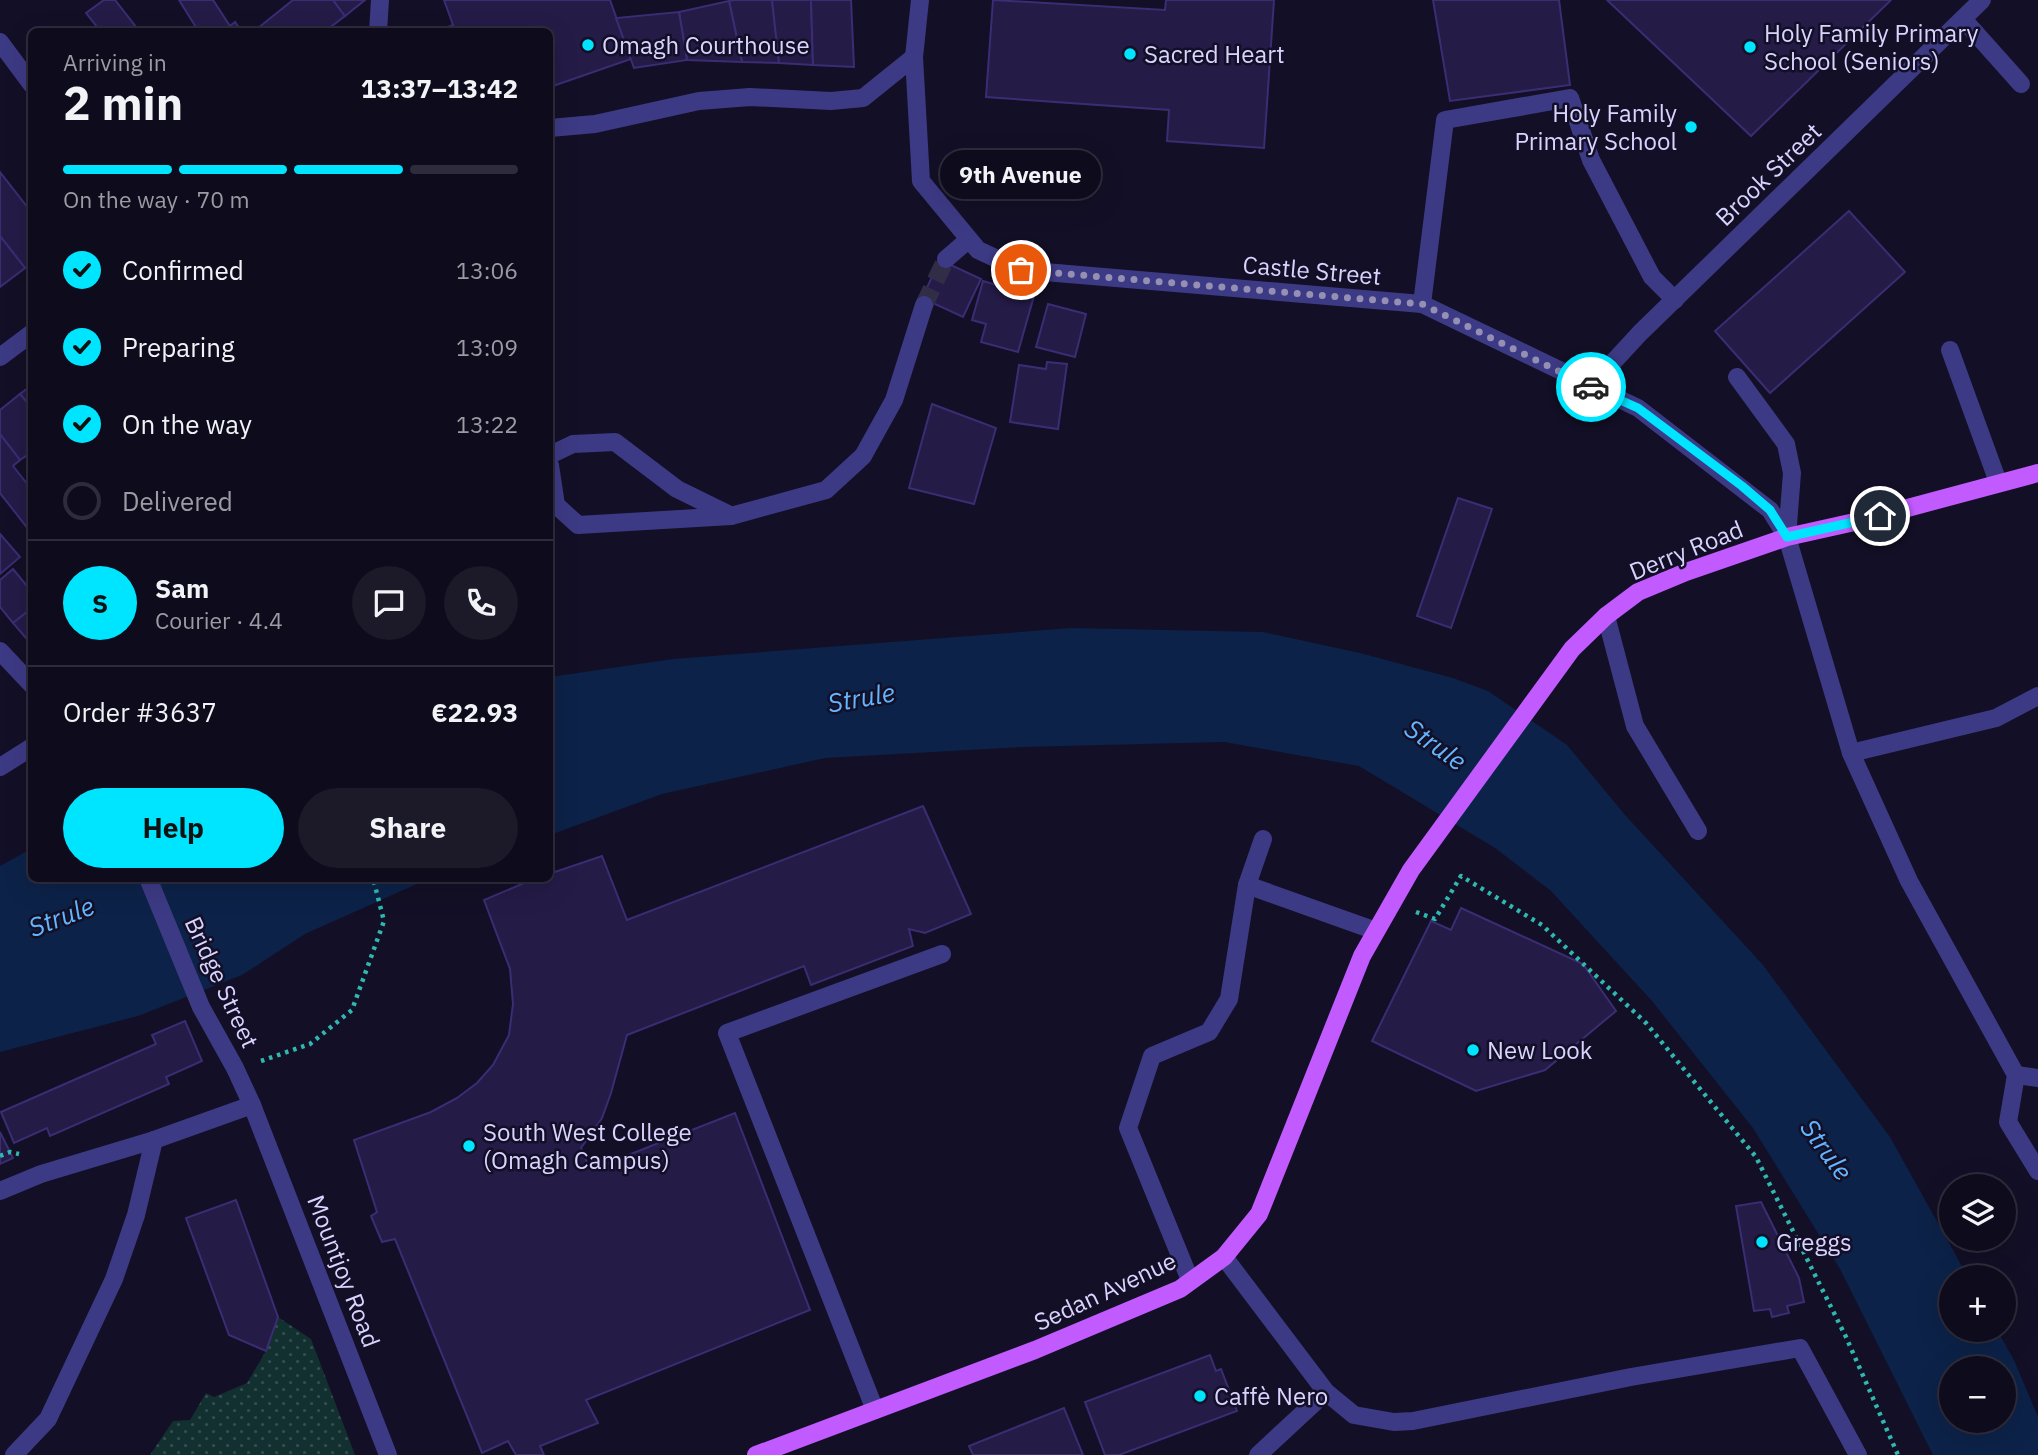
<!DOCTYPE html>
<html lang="en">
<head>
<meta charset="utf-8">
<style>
	:root { --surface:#0e0b1c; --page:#1c1929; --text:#f1f3f6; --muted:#9b9ba3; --line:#2e2b3b; --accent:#00e5ff }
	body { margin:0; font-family:"IBM Plex Sans",sans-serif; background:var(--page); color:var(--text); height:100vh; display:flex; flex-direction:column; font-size:26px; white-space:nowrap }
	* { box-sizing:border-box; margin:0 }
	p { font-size:23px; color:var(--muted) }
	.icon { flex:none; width:38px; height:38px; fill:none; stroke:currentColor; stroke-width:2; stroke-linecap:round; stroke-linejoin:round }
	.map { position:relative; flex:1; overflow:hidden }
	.details { position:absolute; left:28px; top:28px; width:525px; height:854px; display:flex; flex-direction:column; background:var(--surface); border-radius:10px; box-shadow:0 7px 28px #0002,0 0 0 2px var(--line) }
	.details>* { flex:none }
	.tools { position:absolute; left:1939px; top:1174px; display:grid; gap:14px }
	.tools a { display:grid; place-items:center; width:77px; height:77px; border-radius:50%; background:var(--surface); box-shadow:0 7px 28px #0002,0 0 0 2px var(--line); font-size:35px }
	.pin { position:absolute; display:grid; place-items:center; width:60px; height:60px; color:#fff; margin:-30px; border:4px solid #fff; border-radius:50%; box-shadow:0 2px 7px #0007 }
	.courier { position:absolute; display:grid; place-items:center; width:70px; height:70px; margin:-35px; border:5px solid #00e5ff; border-radius:50%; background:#fff; color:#222; box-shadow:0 2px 9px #0007 }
	.bubble { position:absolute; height:49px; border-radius:24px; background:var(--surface); box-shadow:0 7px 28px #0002,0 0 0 2px var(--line); font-size:23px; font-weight:700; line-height:49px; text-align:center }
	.head em { font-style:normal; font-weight:700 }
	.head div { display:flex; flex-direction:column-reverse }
	.head { display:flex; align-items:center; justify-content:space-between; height:119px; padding:0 35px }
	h1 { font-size:46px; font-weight:700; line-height:52px }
	.bar { display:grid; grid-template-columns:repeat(4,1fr); gap:10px 7px; align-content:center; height:84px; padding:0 35px }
	.bar i { height:9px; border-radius:5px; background:var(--line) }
	.bar .on { background:var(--accent) }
	.bar p { grid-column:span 4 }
	.line { display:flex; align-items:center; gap:18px; padding:0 35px; border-top:2px solid var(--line) }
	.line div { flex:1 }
	.round { display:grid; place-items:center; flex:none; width:74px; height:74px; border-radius:37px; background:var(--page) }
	ol { padding:0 35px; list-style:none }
	li { display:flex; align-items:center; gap:21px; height:77px }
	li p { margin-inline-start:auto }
	li .icon { padding:7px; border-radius:50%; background:var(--accent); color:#111; stroke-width:4 }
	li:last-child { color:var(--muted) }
	li i { width:38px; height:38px; border:4px solid var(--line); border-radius:50% }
	.primary-button { display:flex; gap:14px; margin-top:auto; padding:14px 35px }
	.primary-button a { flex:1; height:80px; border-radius:42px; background:var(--accent); color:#111; font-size:28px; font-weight:700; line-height:80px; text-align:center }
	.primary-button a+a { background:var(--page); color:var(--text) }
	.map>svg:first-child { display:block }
</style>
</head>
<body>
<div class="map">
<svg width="2038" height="1455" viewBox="0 0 2038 1455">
	<defs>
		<pattern id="green-dots" width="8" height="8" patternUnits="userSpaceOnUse" patternTransform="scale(1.75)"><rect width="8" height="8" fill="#12302f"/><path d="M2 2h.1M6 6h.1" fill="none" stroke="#344d4e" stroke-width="1.8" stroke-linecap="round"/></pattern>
	</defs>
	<rect width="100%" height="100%" fill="#130f26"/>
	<path fill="url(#green-dots)" d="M278 1317 311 1339 355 1455H150L173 1421 190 1420 206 1393 214 1397 247 1383 266 1351Z"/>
	<g fill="#0c2248" fill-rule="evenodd">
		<path d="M1071 628 1263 632 1360 653 1453 678 1488 691 1567 745 1626 816 1763 965 1890 1137 1968 1277 1951 1278V1330H1997L2014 1360 2038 1417V1455H1933L1840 1269 1753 1128 1652 1001 1551 891 1495 848 1359 766 1224 742 1022 747 825 758 662 794 550 835V677L673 659ZM1951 1368H2004V1421H1951Z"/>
		<path d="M31 849 32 878 428 879 305 934 242 975 138 1016 0 1052V866Z"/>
	</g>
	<g fill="#241b47" stroke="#3b2d73" stroke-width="2">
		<path d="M104 0H115L140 32H101L86 13Z"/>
		<path d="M179 0H213L230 26 235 22 242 32H199Z"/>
		<path d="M293 0H333L345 16 324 32H253Z"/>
		<path d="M333 0H365L345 16Z"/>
		<path d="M444 0H610L631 59 550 87V32H436L453 25Z"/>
		<path d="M734 0H772L779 63 742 62 729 1Z"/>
		<path d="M772 0H811L813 65 779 63Z"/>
		<path d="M811 0H851L854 67 813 65Z"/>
		<path d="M993 0 1165 10 1166 0H1274L1264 148 1167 141 1169 110 986 97Z"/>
		<path d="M1433 0H1559L1570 85 1450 101Z"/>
		<path d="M1607 0H1891L1751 136Z"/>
		<path d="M729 1 742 62 687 60 679 12Z"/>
		<path d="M679 12 687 60 634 68 616 18Z"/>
		<path d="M0 172 32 213V263L25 268 0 236Z"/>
		<path d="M1849 211 1905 272 1770 393 1715 331Z"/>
		<path d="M0 236 25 268 0 287Z"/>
		<path d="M940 260 981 279 963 317 922 298Z"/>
		<path d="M983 281 1034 296 1018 352 981 342 986 324 972 320Z"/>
		<path d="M1048 304 1086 314 1075 357 1036 347Z"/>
		<path d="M1047 362 1067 364 1058 429 1010 422 1019 365 1046 369Z"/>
		<path d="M32 385V408L20 394Z"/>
		<path d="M20 394 32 408V458L29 454 20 460 0 434V410Z"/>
		<path d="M932 404 996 428 974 504 909 488Z"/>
		<path d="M0 434 20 460 13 466 32 490V534L0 493Z"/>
		<path d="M1458 498 1492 509 1451 628 1417 616Z"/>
		<path d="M0 534 20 557 0 574Z"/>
		<path d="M13 569 32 592V608L13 623 0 607V580Z"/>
		<path d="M32 608V645L13 623Z"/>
		<path d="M550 632 554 654 550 655Z"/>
		<path d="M923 806 971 914 925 933 909 929 913 946 811 985 804 966 627 1035 611 1093 602 1118 581 1148 590 1170 735 1113 810 1310 586 1400 598 1423 540 1446 544 1455H516L508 1441 482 1453 395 1239 382 1242 371 1216 377 1212 354 1140 431 1112 457 1098 477 1083 493 1065 509 1035 513 1004 510 969 484 900 536 878H550V860L555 872 602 856 627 920Z"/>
		<path d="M1461 908 1583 964 1616 1011 1545 1070 1476 1091 1372 1041 1431 921 1451 930Z"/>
		<path d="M185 1021 202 1061 166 1077 169 1084 50 1136 47 1128 14 1143 1 1112 156 1044 152 1035Z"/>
		<path d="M0 1132 13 1158 0 1164Z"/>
		<path d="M236 1200 278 1317 266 1351 229 1335 186 1218Z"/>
		<path d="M1761 1202 1799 1278 1804 1302 1787 1306 1789 1313 1772 1317 1770 1309 1754 1311 1736 1206Z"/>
		<path d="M1210 1355 1216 1371 1221 1369 1237 1411 1119 1455H1105L1085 1402Z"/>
		<path d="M1064 1408 1083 1455H973L969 1446Z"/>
	</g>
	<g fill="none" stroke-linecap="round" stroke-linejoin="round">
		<path stroke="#312d47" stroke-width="18" stroke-dasharray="18 9" stroke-linecap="butt" d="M924 305 946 259"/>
		<g stroke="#2fb8b0" stroke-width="4.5" stroke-dasharray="3.5 5" stroke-linecap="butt">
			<path d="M1416 912 1435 919 1461 876 1542 925 1646 1023 1756 1157 1846 1337 1898 1455"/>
			<path d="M261 1061 310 1044 352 1010 384 921 373 878"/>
			<path d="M0 1156 10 1152 19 1154"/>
		</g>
		<g stroke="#3d3a85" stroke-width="18">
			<path d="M920 0 914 57 921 181 978 250 1021 270 1422 304 1638 408 1770 510 1787 537"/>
			<path d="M1963 19 2021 84"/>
			<path d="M378 32 380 0"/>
			<path d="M0 42 32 85"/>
			<path d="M550 128 595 124 699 101 750 97 831 101 863 98 914 57"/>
			<path d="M946 259 968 240"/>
			<path d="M1422 304 1445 120 1570 98 1591 160 1652 277 1675 300"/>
			<path d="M1950 350 1998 482"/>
			<path d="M0 357 32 333"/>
			<path d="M1737 377 1786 444 1792 473 1787 537 1851 753 1909 881 2016 1075 2008 1122 2038 1171"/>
			<path d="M1596 389 1604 372 1640 333 1982 0"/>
			<path d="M550 455 573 444 615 442 677 489 728 514"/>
			<path d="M550 465 556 505 578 525 731 516 826 490 863 456 894 400 924 305"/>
			<path d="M1606 616 1635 726 1698 831"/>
			<path d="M0 651 32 685"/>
			<path d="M1851 753 1996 718 2038 696"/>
			<path d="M0 767 32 747"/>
			<path d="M148 878 201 1007 235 1068 252 1105 388 1455"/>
			<path d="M1247 885 1376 931"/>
			<path d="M2016 1075 2038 1078"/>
			<path d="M0 1191 41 1174 154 1140 252 1105"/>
			<path d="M1224 1257 1326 1392 1354 1415 1394 1422 1413 1421 1631 1377 1800 1348 1858 1455"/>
			<path d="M1190 1280 1128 1128 1152 1056 1209 1032 1229 999 1247 885 1263 839"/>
			<path d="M875 1410 727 1033 942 954"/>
			<path d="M14 1455 48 1419 114 1279 136 1215 154 1140"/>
			<path d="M1258 1455 1326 1392"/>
		</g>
		<path stroke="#c25bff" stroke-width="18" d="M756 1455 1035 1350 1180 1289 1224 1257 1259 1214 1362 956 1411 870 1572 649 1606 616 1638 592 1686 572 1787 537 1859 521 2038 473"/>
	</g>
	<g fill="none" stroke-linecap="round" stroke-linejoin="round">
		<path stroke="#948fb3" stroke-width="7" stroke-dasharray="0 12.6" d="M1021 270 1422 304 1591 387"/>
		<path stroke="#00e5ff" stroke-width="9" d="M1591 387 1638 408 1742 486 1770 510 1787 537 1880 516"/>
	</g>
	<g fill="#00e5ff" stroke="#130f26" stroke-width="2.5">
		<circle cx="588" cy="45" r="7"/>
		<circle cx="1750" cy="47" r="7"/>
		<circle cx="1130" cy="54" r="7"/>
		<circle cx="1691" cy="127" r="7"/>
		<circle cx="1473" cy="1050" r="7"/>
		<circle cx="469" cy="1146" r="7"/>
		<circle cx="1762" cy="1242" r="7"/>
		<circle cx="1200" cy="1396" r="7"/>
	</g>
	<g text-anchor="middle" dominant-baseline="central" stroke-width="5" stroke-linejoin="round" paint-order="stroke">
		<g font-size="24" fill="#d9d4ff" stroke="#130f26" text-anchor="start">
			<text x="1764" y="33">Holy Family Primary<tspan x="1764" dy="28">School (Seniors)</tspan></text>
			<text x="602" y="45">Omagh Courthouse</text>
			<text x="1144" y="54">Sacred Heart</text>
			<text x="1677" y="113" text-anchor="end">Holy Family<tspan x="1677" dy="28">Primary School</tspan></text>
			<text x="1487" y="1050">New Look</text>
			<text x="483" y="1132">South West College<tspan x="483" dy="28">(Omagh Campus)</tspan></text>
			<text x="1776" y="1242">Greggs</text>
			<text x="1214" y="1396">Caffè Nero</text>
		</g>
		<g font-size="24" fill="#d9d4ff" stroke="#130f26">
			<text transform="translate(1768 174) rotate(-44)">Brook Street</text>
			<text transform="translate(1312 270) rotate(5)">Castle Street</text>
			<text transform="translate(1686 550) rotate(-22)">Derry Road</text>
			<text transform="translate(222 982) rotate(65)">Bridge Street</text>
			<text transform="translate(344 1271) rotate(69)">Mountjoy Road</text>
			<text transform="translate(1105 1291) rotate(-25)">Sedan Avenue</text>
		</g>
		<g font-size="26" font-style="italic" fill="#62b6ff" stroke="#130f26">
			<text transform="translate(861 697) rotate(-10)">Strule</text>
			<text transform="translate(1436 744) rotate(35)">Strule</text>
			<text transform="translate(61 916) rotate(-21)">Strule</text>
			<text transform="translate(1827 1149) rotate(54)">Strule</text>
		</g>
	</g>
</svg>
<div class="tools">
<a><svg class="icon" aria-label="layers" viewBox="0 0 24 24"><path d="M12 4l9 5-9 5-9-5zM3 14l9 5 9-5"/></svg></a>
<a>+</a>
<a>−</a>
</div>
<div class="pin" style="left:1021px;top:270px;background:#ea580c"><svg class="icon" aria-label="bag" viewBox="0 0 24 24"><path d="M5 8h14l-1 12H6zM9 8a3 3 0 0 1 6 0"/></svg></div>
<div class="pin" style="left:1880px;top:516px;background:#1f2937"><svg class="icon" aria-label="home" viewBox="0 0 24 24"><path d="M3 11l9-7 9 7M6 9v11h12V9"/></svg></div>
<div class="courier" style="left:1591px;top:387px"><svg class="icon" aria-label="car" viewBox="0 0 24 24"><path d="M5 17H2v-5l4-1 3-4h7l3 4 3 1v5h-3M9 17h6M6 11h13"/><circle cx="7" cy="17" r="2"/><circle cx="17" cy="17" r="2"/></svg></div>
<div class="bubble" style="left:940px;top:150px;width:161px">9th Avenue</div>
<section class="details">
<div class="head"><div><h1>2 min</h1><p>Arriving in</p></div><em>13:37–13:42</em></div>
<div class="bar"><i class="on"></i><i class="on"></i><i class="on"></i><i></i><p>On the way · 70 m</p></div>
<ol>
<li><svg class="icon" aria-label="check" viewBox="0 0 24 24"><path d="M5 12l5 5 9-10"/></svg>Confirmed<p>13:06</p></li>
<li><svg class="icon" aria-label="check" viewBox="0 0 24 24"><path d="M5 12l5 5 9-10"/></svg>Preparing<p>13:09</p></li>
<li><svg class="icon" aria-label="check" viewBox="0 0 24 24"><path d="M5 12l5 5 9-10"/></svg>On the way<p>13:22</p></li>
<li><i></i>Delivered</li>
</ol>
<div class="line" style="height:126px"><b class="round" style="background:var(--accent);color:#111">S</b><div><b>Sam</b><p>Courier · 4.4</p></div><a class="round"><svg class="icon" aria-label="chat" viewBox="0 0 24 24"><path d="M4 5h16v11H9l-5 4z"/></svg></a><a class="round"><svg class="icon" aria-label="phone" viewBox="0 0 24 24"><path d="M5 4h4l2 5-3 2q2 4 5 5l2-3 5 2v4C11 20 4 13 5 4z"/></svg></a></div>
<div class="line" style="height:91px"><div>Order #3637</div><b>€22.93</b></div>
<div class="primary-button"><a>Help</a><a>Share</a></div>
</section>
</div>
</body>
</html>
